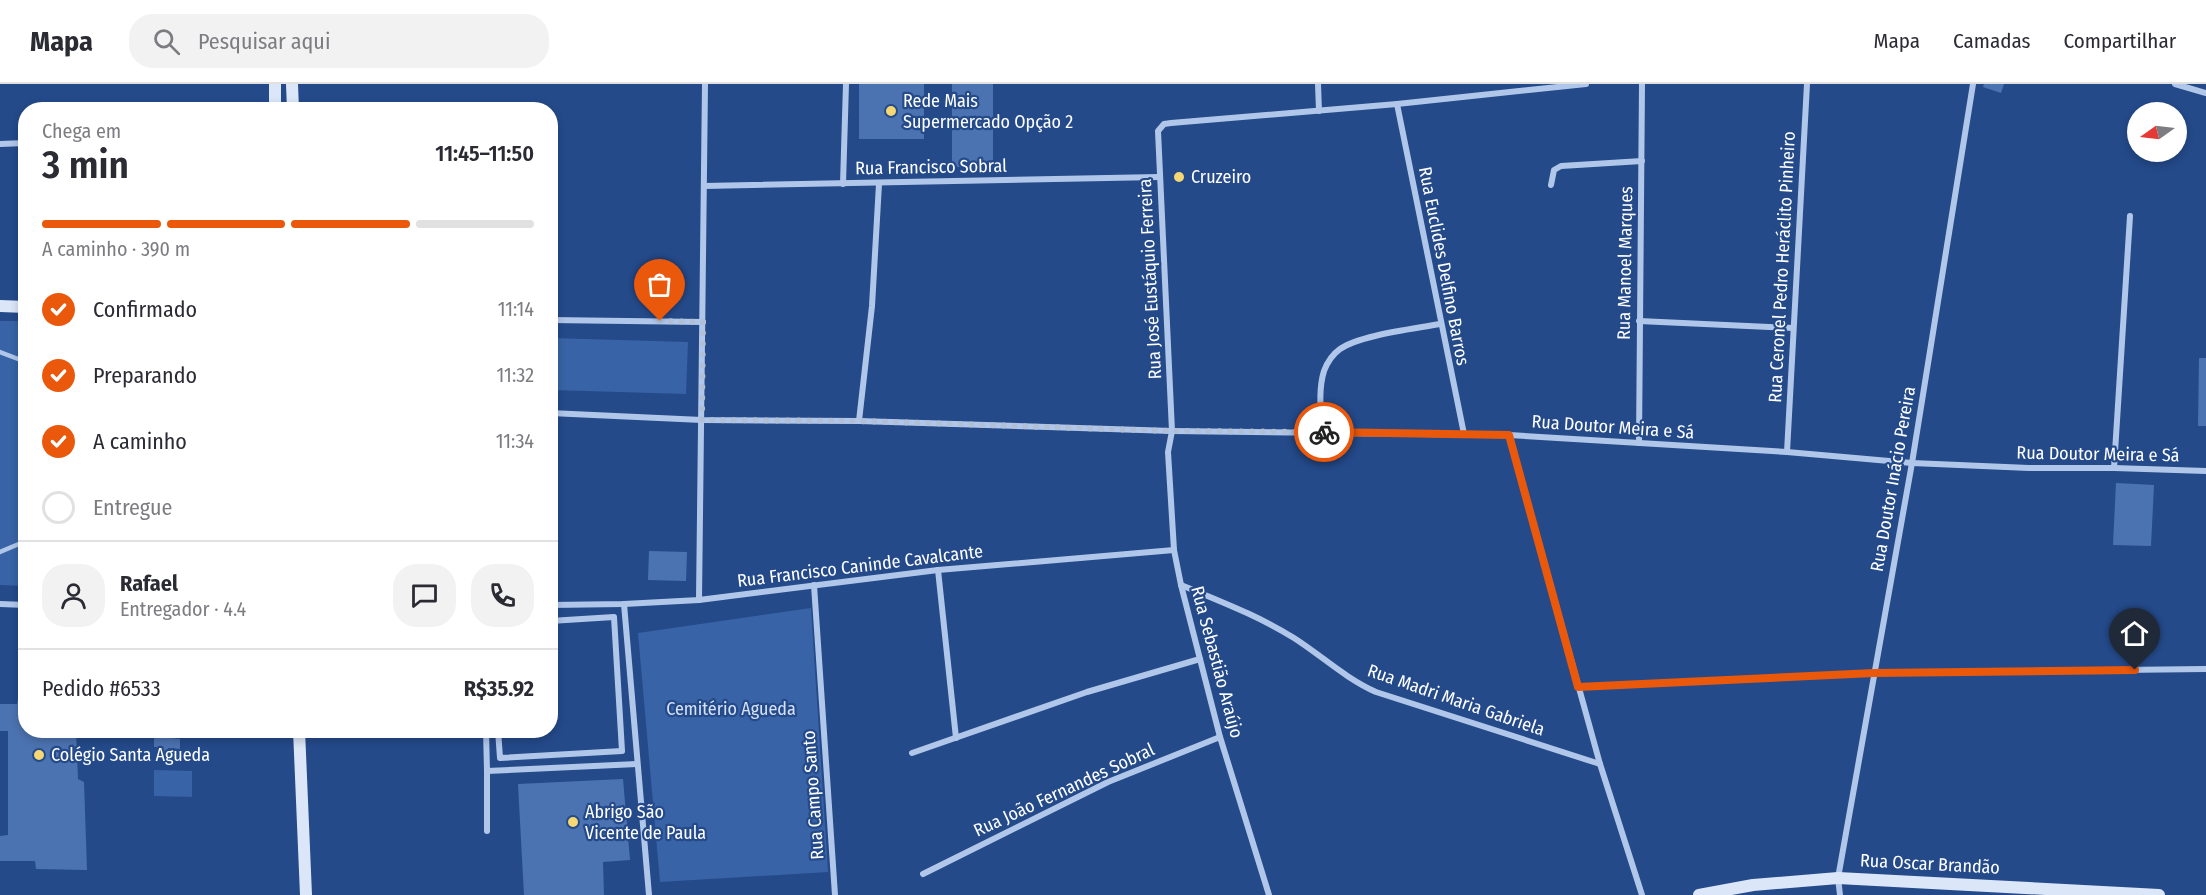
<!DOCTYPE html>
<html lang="pt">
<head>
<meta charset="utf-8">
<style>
	:root { --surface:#fff; --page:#f2f2f3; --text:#2b2b33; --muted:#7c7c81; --line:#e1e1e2; --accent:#ea580c }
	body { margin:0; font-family:"Fira Sans Condensed",sans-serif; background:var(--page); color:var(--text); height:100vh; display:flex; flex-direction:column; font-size:22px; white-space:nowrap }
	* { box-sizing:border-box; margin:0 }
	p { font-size:20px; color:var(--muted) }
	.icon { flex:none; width:33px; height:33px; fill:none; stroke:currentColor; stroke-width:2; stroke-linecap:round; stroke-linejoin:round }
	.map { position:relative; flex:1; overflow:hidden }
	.details { position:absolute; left:18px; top:18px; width:540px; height:636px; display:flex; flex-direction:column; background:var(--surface); border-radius:24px; box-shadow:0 3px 9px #0003 }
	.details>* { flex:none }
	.needle { width:39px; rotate:256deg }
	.fabs { position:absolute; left:2127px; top:18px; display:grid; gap:12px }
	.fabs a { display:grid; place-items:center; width:60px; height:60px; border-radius:50%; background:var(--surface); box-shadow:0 3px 9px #0003; font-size:30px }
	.pin { position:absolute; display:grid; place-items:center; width:51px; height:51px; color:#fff; margin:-62px -26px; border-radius:50% 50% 50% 0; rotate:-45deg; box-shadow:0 0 6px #0007 }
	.pin .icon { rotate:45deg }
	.courier { position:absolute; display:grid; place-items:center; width:60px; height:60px; margin:-30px; border:4px solid #ea580c; border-radius:50%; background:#fff; color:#222; box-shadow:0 2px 8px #0007 }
	.headline em { font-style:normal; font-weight:600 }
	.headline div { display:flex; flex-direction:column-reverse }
	.headline { display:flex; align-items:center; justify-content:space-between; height:102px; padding:0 24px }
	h1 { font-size:39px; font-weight:600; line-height:45px }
	.bar { display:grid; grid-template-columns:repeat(4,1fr); gap:9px 6px; align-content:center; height:72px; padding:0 24px }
	.bar i { height:8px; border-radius:4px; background:var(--line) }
	.bar .selected { background:var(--accent) }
	.bar p { grid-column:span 4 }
	.line { display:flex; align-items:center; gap:15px; padding:0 24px; border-top:2px solid var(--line) }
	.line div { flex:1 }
	.round { display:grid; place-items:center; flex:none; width:63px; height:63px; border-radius:24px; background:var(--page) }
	ol { padding:0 24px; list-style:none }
	li { display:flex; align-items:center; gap:18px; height:66px }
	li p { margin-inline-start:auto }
	li .icon { padding:6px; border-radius:50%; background:var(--accent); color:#fff; stroke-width:4 }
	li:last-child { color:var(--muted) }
	li i { width:33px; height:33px; border:3px solid var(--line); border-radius:50% }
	header { display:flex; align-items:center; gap:36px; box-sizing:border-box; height:84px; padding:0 30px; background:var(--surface); border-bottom:2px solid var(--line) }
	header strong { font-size:28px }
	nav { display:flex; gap:33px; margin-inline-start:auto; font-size:21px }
	.search { width:420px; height:54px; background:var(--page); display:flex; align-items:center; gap:15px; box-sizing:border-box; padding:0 21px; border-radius:24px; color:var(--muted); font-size:22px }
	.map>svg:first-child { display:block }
</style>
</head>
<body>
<header>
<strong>Mapa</strong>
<div class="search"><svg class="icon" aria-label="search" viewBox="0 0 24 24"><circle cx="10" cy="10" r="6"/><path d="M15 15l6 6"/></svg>Pesquisar aqui</div>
<nav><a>Mapa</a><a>Camadas</a><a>Compartilhar</a></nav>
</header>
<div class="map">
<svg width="2206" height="811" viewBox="0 0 2206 811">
	<rect width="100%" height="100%" fill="#244a8a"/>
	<g fill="#3863a6">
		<path d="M0 237H25V502L0 501Z"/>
		<path d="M551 254 688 258 686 310 551 306Z"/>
		<path d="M811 524 828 788 660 798 638 549Z"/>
		<path d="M154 686 192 687V713L154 712Z"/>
	</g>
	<g fill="#4c73b1">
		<rect x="859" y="0" width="65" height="55"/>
		<rect x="952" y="0" width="41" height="83"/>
		<path d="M1984 0H2004L2001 9 1983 3Z"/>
		<path d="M2199 274H2206V342H2198Z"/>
		<path d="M2116 399 2154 401 2151 462 2113 461Z"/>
		<path d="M649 467 687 468 686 497 648 496Z"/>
		<path d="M19 609H26V646H76L78 695 84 698 87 786 36 785 35 777H0V752L8 751V647H0V620H17Z"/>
		<path d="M156 646H171V654L180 655V665L168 664V671L157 670V663H154V650L156 649Z"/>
		<path d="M623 695 630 776 603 778 604 811H524L518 700Z"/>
	</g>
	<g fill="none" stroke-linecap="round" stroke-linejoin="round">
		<g stroke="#b0c7ea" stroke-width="4.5">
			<path d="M0 268 26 278"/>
			<path d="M0 468 26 457"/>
		</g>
		<g stroke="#b0c7ea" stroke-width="6">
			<path d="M1318 0 1319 27"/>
			<path d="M2175 0 2206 9"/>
			<path d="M1397 20 1464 350"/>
			<path d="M0 60 26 59"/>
			<path d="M843 100 846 0"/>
			<path d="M1551 101 1554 86 1561 82 1642 77"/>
			<path d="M704 102 1159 93"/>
			<path d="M550 236 703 238"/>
			<path d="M1639 237 1793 244"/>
			<path d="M550 329 702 336 859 337 1172 347 1509 351 1787 368 1912 379 2029 384H2114L2206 387"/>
			<path d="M859 337 872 222 879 100"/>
			<path d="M1322 348C1321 329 1318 306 1324 287 1327 279 1333 270 1340 265 1360 251 1414 245 1440 240"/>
			<path d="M1509 351 1600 680 1642 811"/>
			<path d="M1639 359 1642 0"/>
			<path d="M1787 368 1807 0"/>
			<path d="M2114 384 2130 132"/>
			<path d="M938 486 956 654"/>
			<path d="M814 501 835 811"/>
			<path d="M1181 501C1219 517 1259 532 1294 554 1322 572 1345 594 1376 608L1600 680"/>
			<path d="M699 516 705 0"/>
			<path d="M0 520 26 521"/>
			<path d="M624 520 649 811"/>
			<path d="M550 521 624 520 699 516 938 486 1174 466"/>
			<path d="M1578 603 1874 589 2206 585"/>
			<path d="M486 646 487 687 637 680"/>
			<path d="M498 646 500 674 622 667 614 533 550 537"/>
			<path d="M912 669 1087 608 1200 575"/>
			<path d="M487 687V747"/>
			<path d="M923 790 1108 698 1220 653"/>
			<path d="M1269 811 1220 653 1181 501 1174 466 1168 368 1172 347 1158 47 1164 40 1171 39 1397 20 1586 0"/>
			<path d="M1840 811 1838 794 1912 379 1973 0"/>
		</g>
		<g stroke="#dbe6f8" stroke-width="12">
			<path d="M275 0V26"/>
			<path d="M292 0 293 26"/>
			<path d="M0 222 26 223"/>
			<path d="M299 646 306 811"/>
			<path d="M1699 811 1753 801 1838 794 2159 811"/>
		</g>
	</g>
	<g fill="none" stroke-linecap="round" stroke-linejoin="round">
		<path stroke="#b2c0d6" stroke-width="6" stroke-dasharray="0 10.8" d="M660 237 703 238 702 336 859 337 1172 347 1324 348"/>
		<path stroke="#ea580c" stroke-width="8" d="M1324 348 1509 351 1578 603 1874 589 2135 586"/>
	</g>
	<g fill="#f5d773" stroke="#244a8a" stroke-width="2">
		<circle cx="891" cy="27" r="6"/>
		<circle cx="1179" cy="93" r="6"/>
		<circle cx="39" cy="671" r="6"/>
		<circle cx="573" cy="738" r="6"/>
	</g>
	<g text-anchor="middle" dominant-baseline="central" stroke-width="4.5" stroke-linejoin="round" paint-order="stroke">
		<g font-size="18" fill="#fff" stroke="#244a8a" text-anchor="start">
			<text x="903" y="17">Rede Mais<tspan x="903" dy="21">Supermercado Opção 2</tspan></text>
			<text x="1191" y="93">Cruzeiro</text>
			<text x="51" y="671">Colégio Santa Agueda</text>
			<text x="585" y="728">Abrigo São<tspan x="585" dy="21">Vicente de Paula</tspan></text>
		</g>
		<g font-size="18" fill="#fff" stroke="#244a8a">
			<text transform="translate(931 83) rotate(-1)">Rua Francisco Sobral</text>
			<text transform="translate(1625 179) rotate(-89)">Rua Manoel Marques</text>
			<text transform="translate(1444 182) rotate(79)">Rua Euclides Delfino Barros</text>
			<text transform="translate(1782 183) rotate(-87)">Rua Ceronel Pedro Heráclito Pinheiro</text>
			<text transform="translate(1150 195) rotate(-93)">Rua José Eustáquio Ferreira</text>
			<text transform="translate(1613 343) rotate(4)">Rua Doutor Meira e Sá</text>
			<text transform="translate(2098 370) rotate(1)">Rua Doutor Meira e Sá</text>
			<text transform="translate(1893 395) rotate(-80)">Rua Doutor Inácio Pereira</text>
			<text transform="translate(860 482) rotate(-7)">Rua Francisco Caninde Cavalcante</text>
			<text transform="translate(1217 578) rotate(75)">Rua Sebastião Araújo</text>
			<text transform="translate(1456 616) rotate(19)">Rua Madri Maria Gabriela</text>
			<text transform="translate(1064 706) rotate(-25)">Rua João Fernandes Sobral</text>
			<text transform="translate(813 711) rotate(-94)">Rua Campo Santo</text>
			<text transform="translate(1930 780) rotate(3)">Rua Oscar Brandão</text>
		</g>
		<g font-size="18" fill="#d5e2f8" stroke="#244a8a">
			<text x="731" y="625">Cemitério Agueda</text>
		</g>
	</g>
</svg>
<div class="fabs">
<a><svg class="needle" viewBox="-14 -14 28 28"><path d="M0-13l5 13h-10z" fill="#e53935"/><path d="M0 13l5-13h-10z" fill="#7c7c81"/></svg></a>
</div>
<div class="pin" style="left:660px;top:237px;background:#ea580c"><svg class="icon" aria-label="bag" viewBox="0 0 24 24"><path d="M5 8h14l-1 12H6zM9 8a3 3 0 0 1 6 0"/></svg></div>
<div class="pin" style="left:2135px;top:586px;background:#1f2937"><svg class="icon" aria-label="home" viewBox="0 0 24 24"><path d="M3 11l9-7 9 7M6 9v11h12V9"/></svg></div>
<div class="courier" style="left:1324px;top:348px"><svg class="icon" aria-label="bike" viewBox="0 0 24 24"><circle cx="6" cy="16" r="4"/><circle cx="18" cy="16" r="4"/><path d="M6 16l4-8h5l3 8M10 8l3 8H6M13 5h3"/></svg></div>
<section class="details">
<div class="headline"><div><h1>3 min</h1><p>Chega em</p></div><em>11:45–11:50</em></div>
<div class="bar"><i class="selected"></i><i class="selected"></i><i class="selected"></i><i></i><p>A caminho · 390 m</p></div>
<ol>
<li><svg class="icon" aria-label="check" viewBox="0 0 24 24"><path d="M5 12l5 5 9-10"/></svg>Confirmado<p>11:14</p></li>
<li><svg class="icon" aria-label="check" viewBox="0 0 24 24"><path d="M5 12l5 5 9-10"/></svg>Preparando<p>11:32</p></li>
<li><svg class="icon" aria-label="check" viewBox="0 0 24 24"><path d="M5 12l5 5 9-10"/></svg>A caminho<p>11:34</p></li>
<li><i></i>Entregue</li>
</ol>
<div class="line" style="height:108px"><a class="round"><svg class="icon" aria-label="person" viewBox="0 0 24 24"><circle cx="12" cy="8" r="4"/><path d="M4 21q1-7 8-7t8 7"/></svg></a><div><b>Rafael</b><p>Entregador · 4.4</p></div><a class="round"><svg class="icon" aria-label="chat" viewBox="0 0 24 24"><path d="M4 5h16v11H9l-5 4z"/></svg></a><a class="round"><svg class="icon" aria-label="phone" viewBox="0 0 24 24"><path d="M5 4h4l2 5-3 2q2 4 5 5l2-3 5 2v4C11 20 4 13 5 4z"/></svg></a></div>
<div class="line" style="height:78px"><div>Pedido #6533</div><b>R$35.92</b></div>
</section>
</div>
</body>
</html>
